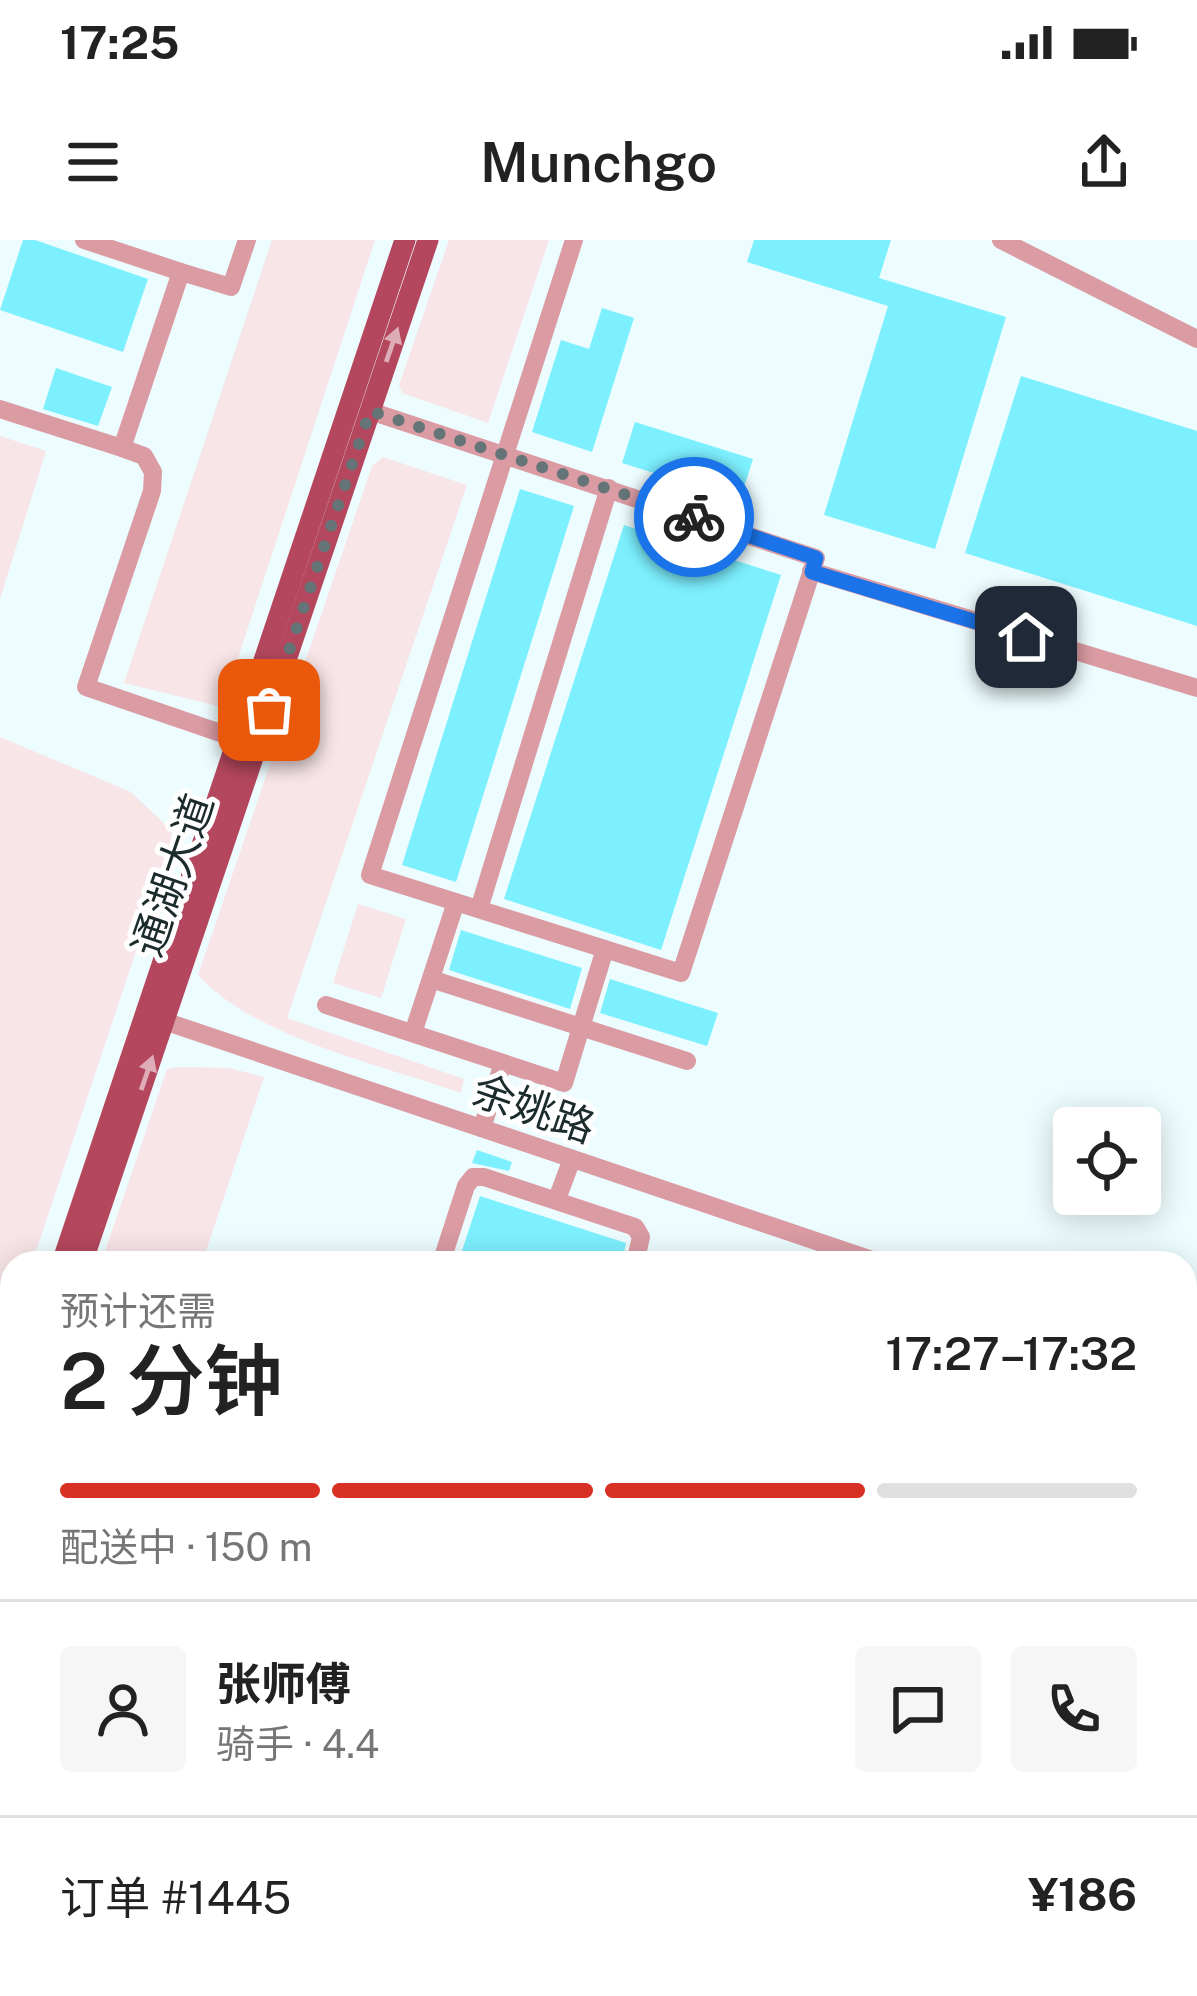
<!DOCTYPE html>
<html lang="zh">
<head>
<meta charset="utf-8">
<style>
	:root { --surface:#fff; --page:#f6f6f6; --text:#222; --muted:#767676; --line:#e0e0e0; --accent:#d93025 }
	body { margin:0; font-family:"Public Sans","Noto Sans SC",sans-serif; background:var(--page); color:var(--text); height:100vh; display:flex; flex-direction:column; font-size:45px; white-space:nowrap }
	* { box-sizing:border-box; margin:0 }
	p { font-size:39px; color:var(--muted) }
	.icon { flex:none; width:66px; height:66px; fill:none; stroke:currentColor; stroke-width:2; stroke-linecap:round; stroke-linejoin:round }
	.map { position:relative; flex:1; overflow:hidden }
	.details { position:absolute; left:0px; top:1011px; width:1197px; height:747px; display:flex; flex-direction:column; background:var(--surface); border-radius:36px 36px 0 0; box-shadow:0 6px 30px #0003 }
	.details>* { flex:none }
	.controls { position:absolute; left:1053px; top:867px; display:grid; gap:24px }
	.controls a { display:grid; place-items:center; width:108px; height:108px; border-radius:12px; background:var(--surface); box-shadow:0 6px 30px #0003; font-size:60px }
	.pin { position:absolute; display:grid; place-items:center; width:102px; height:102px; color:#fff; margin:-51px; border-radius:24px; box-shadow:0 6px 18px #0006 }
	.courier { position:absolute; display:grid; place-items:center; width:120px; height:120px; margin:-60px; border:9px solid #1a73e8; border-radius:50%; background:#fff; color:#222; box-shadow:0 3px 15px #0007 }
	.headline em { font-style:normal; font-weight:600 }
	.headline div { display:flex; flex-direction:column-reverse }
	.headline { display:flex; align-items:center; justify-content:space-between; height:204px; padding:0 60px }
	h1 { font-size:78px; font-weight:600; line-height:90px }
	.bar { display:grid; grid-template-columns:repeat(4,1fr); gap:18px 12px; align-content:center; height:144px; padding:0 60px }
	.bar i { height:15px; border-radius:9px; background:var(--line) }
	.bar .selected { background:var(--accent) }
	.bar p { grid-column:span 4 }
	.line { display:flex; align-items:center; gap:30px; padding:0 60px; border-top:3px solid var(--line) }
	.line div { flex:1 }
	.round { display:grid; place-items:center; flex:none; width:126px; height:126px; border-radius:12px; background:var(--page) }
	.status { display:flex; justify-content:space-between; align-items:center; height:84px; padding:0 60px; background:var(--surface); direction:ltr }
	.status svg { height:33px; fill:currentColor }
	header { display:flex; justify-content:space-between; align-items:center; height:156px; padding:0 60px; background:var(--surface); font-size:54px; font-weight:600 }
	.map>svg:first-child { display:block }
</style>
</head>
<body>
<div class="status"><b>17:25</b><svg viewBox="0 0 49 12"><path d="M0 12V9h3v3zM5 12V6h3v6zM10 12V3h3v9zM15 12V0h3v12zM26 1h20v11H26zM47 4h2v5h-2z"/></svg></div>
<header><svg class="icon" aria-label="menu" viewBox="0 0 24 24"><path d="M4 6h16M4 12h16M4 18h16"/></svg>Munchgo<svg class="icon" aria-label="share" viewBox="0 0 24 24"><path d="M12 15V3M7 8l5-5 5 5M5 13v7h14v-7"/></svg></header>
<div class="map">
<svg width="1197" height="1756" viewBox="0 0 1197 1756">
	<rect width="100%" height="100%" fill="#edfcfe"/>
	<g fill="#f8e5e7">
		<path d="M272 0H375L222 467 124 443Z"/>
		<path d="M449 0H549L488 183 402 153 399 145Z"/>
		<path d="M0 196 46 211 0 359Z"/>
		<path d="M383 217 467 245 287 778 464 839 461 853C382 825 253 797 198 735L372 226Z"/>
		<path d="M0 497 131 552 172 591 170 609 32 1023H12V1081L0 1117Z"/>
		<path d="M358 664 406 679 381 758 333 743Z"/>
		<path d="M180 827 229 828 264 837 202 1023H101L167 829Z"/>
		<path d="M12 1283V1593L0 1629V1318Z"/>
	</g>
	<g fill="#7df0ff">
		<path d="M23 0H35L148 39 123 112 0 70Z"/>
		<path d="M754 0H891L879 38 1006 77 935 309 824 275 888 66 747 22Z"/>
		<path d="M602 68 634 78 592 212 532 192 561 100 589 109Z"/>
		<path d="M56 128 112 147 98 186 43 169Z"/>
		<path d="M1021 136 1197 191V386L965 313Z"/>
		<path d="M635 182 753 219 740 260 622 223Z"/>
		<path d="M520 249 574 266 456 642 402 625Z"/>
		<path d="M624 285 781 335 661 710 504 659Z"/>
		<path d="M461 690 582 728 570 769 449 730Z"/>
		<path d="M610 739 718 773 707 806 600 773Z"/>
		<path d="M477 910 512 922 509 931 472 923Z"/>
		<path d="M480 956 626 1003 622 1023H458Z"/>
	</g>
	<g fill="none" stroke-linecap="round" stroke-linejoin="round">
		<g stroke="#da9ba3" stroke-width="18">
			<path d="M84 0 181 32"/>
			<path d="M1001 0 1197 99"/>
			<path d="M0 169 122 208"/>
			<path d="M370 171C519 220 668 268 816 318L681 733 370 635 574 0"/>
			<path d="M811 331 1197 448"/>
			<path d="M238 499 86 447 152 251 153 232 144 216 122 208 181 32 231 47 247 0"/>
			<path d="M479 669 609 248"/>
			<path d="M431 739 687 821"/>
			<path d="M326 765 564 843 605 709"/>
			<path d="M164 781 881 1023"/>
			<path d="M413 793 456 662"/>
			<path d="M482 888 503 823"/>
			<path d="M557 959 572 919"/>
			<path d="M441 1023 466 946 473 937H484L635 987 641 997 635 1023"/>
			<path d="M1185 1125 1197 1129"/>
			<path d="M1185 1197 1197 1200"/>
			<path d="M1185 1472 1197 1475"/>
			<path d="M0 1671 12 1676"/>
			<path d="M167 1746 189 1756"/>
			<path d="M803 1746 820 1750 821 1746"/>
			<path d="M709 1756 712 1746"/>
		</g>
		<g stroke="#b4475d" stroke-width="21">
			<path d="M62 1023 405 0"/>
			<path d="M82 1023 428 0"/>
			<path d="M0 1205 12 1170"/>
			<path d="M0 1267 12 1232"/>
		</g>
	</g>
	<defs><path id="oneway-solid" d="M-6-.8H1V-3.2L6.5 0L1 3.2V.8H-6Z" transform="scale(3)"/></defs>
	<g fill="#ddacb6">
		<use href="#oneway-solid" transform="translate(392 105) rotate(-71)"/>
		<use href="#oneway-solid" transform="translate(147 833) rotate(-71)"/>
	</g>
	<g fill="none" stroke-linecap="round" stroke-linejoin="round">
		<path stroke="#657476" stroke-width="12" stroke-dasharray="0 21.6" d="M269 470 370 171 694 277"/>
		<path stroke="#1a73e8" stroke-width="15" d="M694 277 816 318 812 332 1026 397"/>
	</g>
	<g text-anchor="middle" dominant-baseline="central" stroke-width="10" stroke-linejoin="round" paint-order="stroke">
		<g font-size="42" fill="#1c2b2c" stroke="#fff">
			<text transform="translate(172 635) rotate(-71)">通湖大道</text>
			<text transform="translate(534 868) rotate(19)">余姚路</text>
		</g>
	</g>
</svg>
<div class="controls">
<a><svg class="icon" aria-label="locate" viewBox="0 0 24 24"><circle cx="12" cy="12" r="6"/><path d="M12 2v4M12 18v4M2 12h4M18 12h4"/></svg></a>
</div>
<div class="pin" style="left:269px;top:470px;background:#ea580c"><svg class="icon" aria-label="bag" viewBox="0 0 24 24"><path d="M5 8h14l-1 12H6zM9 8a3 3 0 0 1 6 0"/></svg></div>
<div class="pin" style="left:1026px;top:397px;background:#1f2937"><svg class="icon" aria-label="home" viewBox="0 0 24 24"><path d="M3 11l9-7 9 7M6 9v11h12V9"/></svg></div>
<div class="courier" style="left:694px;top:277px"><svg class="icon" aria-label="bike" viewBox="0 0 24 24"><circle cx="6" cy="16" r="4"/><circle cx="18" cy="16" r="4"/><path d="M6 16l4-8h5l3 8M10 8l3 8H6M13 5h3"/></svg></div>
<section class="details">
<div class="headline"><div><h1>2 分钟</h1><p>预计还需</p></div><em>17:27–17:32</em></div>
<div class="bar"><i class="selected"></i><i class="selected"></i><i class="selected"></i><i></i><p>配送中 · 150 m</p></div>
<div class="line" style="height:216px"><a class="round"><svg class="icon" aria-label="person" viewBox="0 0 24 24"><circle cx="12" cy="8" r="4"/><path d="M4 21q1-7 8-7t8 7"/></svg></a><div><b>张师傅</b><p>骑手 · 4.4</p></div><a class="round"><svg class="icon" aria-label="chat" viewBox="0 0 24 24"><path d="M4 5h16v11H9l-5 4z"/></svg></a><a class="round"><svg class="icon" aria-label="phone" viewBox="0 0 24 24"><path d="M5 4h4l2 5-3 2q2 4 5 5l2-3 5 2v4C11 20 4 13 5 4z"/></svg></a></div>
<div class="line" style="height:156px"><div>订单 #1445</div><b>¥186</b></div>
</section>
</div>
</body>
</html>
